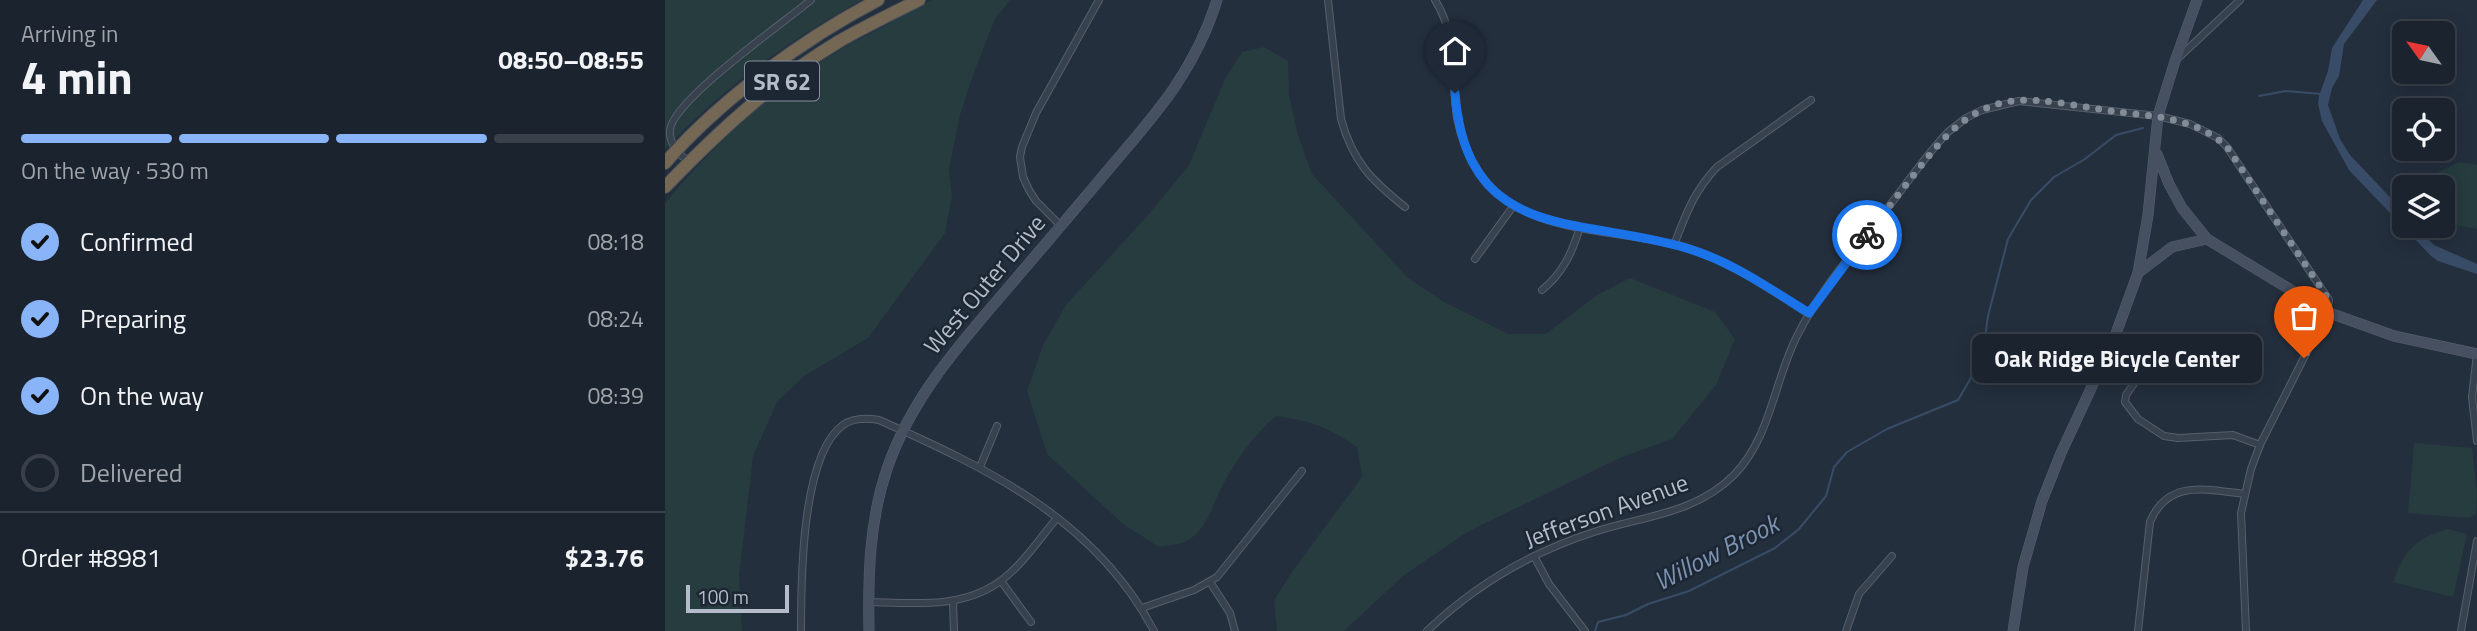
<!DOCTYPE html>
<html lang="en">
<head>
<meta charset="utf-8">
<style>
	:root { --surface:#1b232e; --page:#282f3a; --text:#f1f3f6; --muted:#a0a4aa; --line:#39404a; --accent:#8ab4f8 }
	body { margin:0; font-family:"Titillium Web",sans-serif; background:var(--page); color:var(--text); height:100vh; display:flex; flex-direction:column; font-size:26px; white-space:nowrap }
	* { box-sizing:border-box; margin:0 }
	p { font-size:23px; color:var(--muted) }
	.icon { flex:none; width:38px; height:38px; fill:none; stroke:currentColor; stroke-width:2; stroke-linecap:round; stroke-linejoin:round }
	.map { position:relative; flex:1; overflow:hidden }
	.panel { display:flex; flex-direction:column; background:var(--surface); width:665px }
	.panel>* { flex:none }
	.needle { width:46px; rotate:303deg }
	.tools { position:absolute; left:1727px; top:21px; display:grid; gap:14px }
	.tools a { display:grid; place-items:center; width:63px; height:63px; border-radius:10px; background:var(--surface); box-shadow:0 4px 18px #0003,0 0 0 2px var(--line); font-size:35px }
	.scale { position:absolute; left:21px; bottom:18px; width:103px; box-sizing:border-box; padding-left:7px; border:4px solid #b4bcc9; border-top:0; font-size:19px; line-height:24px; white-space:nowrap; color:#b4bcc9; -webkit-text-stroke:5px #1d2633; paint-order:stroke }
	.pin { position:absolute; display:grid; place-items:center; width:60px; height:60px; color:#fff; margin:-72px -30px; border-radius:50% 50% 50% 0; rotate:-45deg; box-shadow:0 0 7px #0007 }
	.pin .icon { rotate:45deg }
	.courier { position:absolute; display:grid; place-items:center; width:70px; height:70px; margin:-35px; border:5px solid #1a73e8; border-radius:50%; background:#fff; color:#222; box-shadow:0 2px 9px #0007 }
	.bubble { position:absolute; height:49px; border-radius:10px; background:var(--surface); box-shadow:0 4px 18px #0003,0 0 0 2px var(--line); font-size:23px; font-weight:700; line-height:49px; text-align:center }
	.headline em { font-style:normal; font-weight:700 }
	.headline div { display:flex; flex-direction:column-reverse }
	.headline { display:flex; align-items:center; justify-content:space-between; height:119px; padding:0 21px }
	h1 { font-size:46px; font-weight:700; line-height:52px }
	.bar { display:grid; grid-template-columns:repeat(4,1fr); gap:10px 7px; align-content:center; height:84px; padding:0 21px }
	.bar i { height:9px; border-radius:5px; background:var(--line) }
	.bar .selected { background:var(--accent) }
	.bar p { grid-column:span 4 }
	.line { display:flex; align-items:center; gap:18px; padding:0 21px; border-top:2px solid var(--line) }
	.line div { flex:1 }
	ol { padding:0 21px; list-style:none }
	li { display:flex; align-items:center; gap:21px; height:77px }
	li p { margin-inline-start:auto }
	li .icon { padding:7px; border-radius:50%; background:var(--accent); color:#111; stroke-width:4 }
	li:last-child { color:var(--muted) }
	li i { width:38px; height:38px; border:4px solid var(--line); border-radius:50% }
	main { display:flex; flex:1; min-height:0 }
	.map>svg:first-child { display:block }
</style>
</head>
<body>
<main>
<section class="panel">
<div class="headline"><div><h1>4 min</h1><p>Arriving in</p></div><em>08:50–08:55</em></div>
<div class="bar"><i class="selected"></i><i class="selected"></i><i class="selected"></i><i></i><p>On the way · 530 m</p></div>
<ol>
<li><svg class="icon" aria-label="check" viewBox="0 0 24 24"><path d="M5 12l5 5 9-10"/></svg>Confirmed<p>08:18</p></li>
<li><svg class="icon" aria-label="check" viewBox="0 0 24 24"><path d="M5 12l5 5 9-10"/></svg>Preparing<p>08:24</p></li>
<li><svg class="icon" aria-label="check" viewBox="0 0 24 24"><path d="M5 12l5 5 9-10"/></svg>On the way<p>08:39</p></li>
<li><i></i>Delivered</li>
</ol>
<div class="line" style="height:91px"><div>Order #8981</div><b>$23.76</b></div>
</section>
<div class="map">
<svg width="1812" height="631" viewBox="0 0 1812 631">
	<rect width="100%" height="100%" fill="#242f3e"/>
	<g fill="#263c3f">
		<path d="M0 0H197C122 41 59 87 0 149Z"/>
		<path d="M268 0H345L330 19 308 75 295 115 284 169 287 196 280 233 203 338 139 376 112 402 88 456 74 577 77 631H0V203C50 143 110 87 178 48 190 41 203 35 216 28 233 18 249 8 268 0Z"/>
		<path d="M599 47 623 61 624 95 633 135 647 174 743 278 779 302 843 334H881L932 295 965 278 1050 312 1070 339 1051 385 1007 439 957 457 804 531 738 576 679 631H612L609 600 627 572 697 477 692 447C663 427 647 421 611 416 590 434 575 455 561 479 549 499 545 525 525 539 518 545 504 545 494 547L458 524 382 454 362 391 378 345 401 305 484 214 524 165 560 79 577 52Z"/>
		<path d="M1794 162 1812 165V229L1778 223V187H1759L1773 172Z"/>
		<path d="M1749 443 1807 448 1812 493 1811 514 1804 518 1743 513Z"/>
		<path d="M1783 529 1802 534 1788 597 1728 582C1740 550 1749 539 1783 529Z"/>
	</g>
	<path fill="#394c67" d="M1698 0H1712L1679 44 1674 76 1667 88 1663 105 1675 139 1685 155 1739 212 1740 226H1750L1769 245 1812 264V274L1773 261 1766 256 1684 170 1657 121 1653 104 1654 96 1663 71 1667 48Z"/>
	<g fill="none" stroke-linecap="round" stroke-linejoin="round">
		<g stroke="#394c67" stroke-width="2">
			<path d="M1594 96 1621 91 1656 94"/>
			<path d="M930 631 933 622 961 615 983 604 1024 591 1110 548 1134 529 1161 496 1169 467 1182 452 1222 429 1293 400 1317 359 1323 316 1343 239 1366 200 1389 177 1420 159 1451 135 1478 128"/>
		</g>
		<g stroke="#565f6c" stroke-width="8">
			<g id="street">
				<path d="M663 0 676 119C688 162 706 180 740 207"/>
				<path d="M770 0C793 36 786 78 792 118 796 138 803 156 814 172 856 238 956 227 1023 248 1066 262 1105 289 1144 314"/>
				<path d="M1511 60 1575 0"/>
				<path d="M23 162C15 154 4 144 5 131 5 102 121 21 146 0"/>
				<path d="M396 226 371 201 364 190 358 177 355 157 357 147 371 113 434 0"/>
				<path d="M1009 245C1021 214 1029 191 1052 167L1146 100"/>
				<path d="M810 259 849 205"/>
				<path d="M877 290C898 273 907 253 915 227"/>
				<path d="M1449 339 1470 382 1461 395 1460 402 1473 419 1499 436 1513 438 1568 435 1595 445"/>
				<path d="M1812 354 1807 397 1812 441"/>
				<path d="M315 467 332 426"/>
				<path d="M869 556 884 584 920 631"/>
				<path d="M336 581 366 622"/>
				<path d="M545 582 565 613 570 631"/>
				<path d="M288 601 289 631"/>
				<path d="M204 602C248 603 296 609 334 582 357 566 374 539 392 518"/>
				<path d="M477 608 529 590 552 577 637 471"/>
				<path d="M136 631C136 583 136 455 178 425 188 418 202 418 214 420 324 469 431 520 489 631"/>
				<path d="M762 631C809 586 867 552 929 532 978 516 1030 514 1069 475 1106 437 1109 381 1132 336 1154 292 1187 254 1217 215 1239 188 1259 157 1283 132L1301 118 1317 110 1354 101 1493 116 1525 124 1553 138 1562 147 1664 300 1662 312 1595 445 1586 469 1576 513 1581 631"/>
				<path d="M1181 631 1194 594 1227 556"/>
				<path d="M1473 631 1485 522C1503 478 1543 490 1580 494"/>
				<path d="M1796 631 1812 541"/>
			</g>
		</g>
		<g stroke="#565f6c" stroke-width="11">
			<g id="secondary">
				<path d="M1492 154 1504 184 1517 208 1542 239 1662 312 1729 336 1812 354"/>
				<path d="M1473 273 1507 247 1542 239"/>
				<path d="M204 631C203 576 204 522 222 469 246 398 294 345 342 289 377 248 413 206 448 164 493 112 531 68 552 0"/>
				<path d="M1348 631 1358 567 1377 501 1396 453 1449 339 1473 273 1483 215 1493 116 1510 61 1532 0"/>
			</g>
		</g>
		<g stroke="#434c59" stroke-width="14">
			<g id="highway">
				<path d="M0 163C55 100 138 39 213 0"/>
				<path d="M0 187C52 133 108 81 173 42 199 27 226 14 254 0"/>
			</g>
		</g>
		<use href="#street" stroke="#38414e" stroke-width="6"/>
		<use href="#secondary" stroke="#465061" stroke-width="10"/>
		<use href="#highway" stroke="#746855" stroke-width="12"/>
	</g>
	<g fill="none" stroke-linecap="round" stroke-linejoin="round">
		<path stroke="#828b98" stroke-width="7" stroke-dasharray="0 12.6" d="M1202 235C1217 216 1232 196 1248 176 1275 141 1300 108 1347 101 1376 97 1422 108 1453 112 1491 116 1533 119 1562 147L1664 300 1662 312 1639 358"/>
		<path stroke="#1a73e8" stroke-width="9" d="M790 93C802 244 915 216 1021 248 1066 261 1105 289 1144 313L1202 235"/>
	</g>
	<g text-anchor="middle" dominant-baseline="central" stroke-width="5" stroke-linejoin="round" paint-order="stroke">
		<rect fill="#1d2633" stroke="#878f9c" stroke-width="2" x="80" y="61.5" width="74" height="39" rx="5"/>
		<g font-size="23" font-weight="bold" fill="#b4bcc9">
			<text x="117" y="81">SR 62</text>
		</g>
		<g font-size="24" fill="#b4bcc9" stroke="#1d2633">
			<text transform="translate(319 284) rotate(-50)">West Outer Drive</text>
			<text transform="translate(941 510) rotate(-20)">Jefferson Avenue</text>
		</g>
		<g font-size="26" font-style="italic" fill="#7c92b1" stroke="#1d2633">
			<text transform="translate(1051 552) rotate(-27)">Willow Brook</text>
		</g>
	</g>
</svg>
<div class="tools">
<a><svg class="needle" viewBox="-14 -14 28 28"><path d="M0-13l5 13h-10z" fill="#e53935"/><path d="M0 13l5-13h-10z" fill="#a0a4aa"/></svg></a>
<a><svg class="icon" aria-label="locate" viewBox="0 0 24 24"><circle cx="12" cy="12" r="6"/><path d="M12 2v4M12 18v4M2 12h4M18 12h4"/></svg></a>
<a><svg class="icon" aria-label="layers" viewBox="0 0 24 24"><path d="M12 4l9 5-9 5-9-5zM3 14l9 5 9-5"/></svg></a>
</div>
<div class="scale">100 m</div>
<div class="pin" style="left:1639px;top:358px;background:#ea580c"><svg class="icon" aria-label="bag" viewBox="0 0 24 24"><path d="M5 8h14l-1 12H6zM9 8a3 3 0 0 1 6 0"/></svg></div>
<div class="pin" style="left:790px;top:93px;background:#1f2937"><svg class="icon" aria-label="home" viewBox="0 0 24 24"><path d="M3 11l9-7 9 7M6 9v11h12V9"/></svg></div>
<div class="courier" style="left:1202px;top:235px"><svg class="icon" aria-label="bike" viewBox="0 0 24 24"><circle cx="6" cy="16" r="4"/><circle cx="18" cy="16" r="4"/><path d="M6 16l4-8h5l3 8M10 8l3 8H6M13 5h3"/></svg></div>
<div class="bubble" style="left:1307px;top:334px;width:290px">Oak Ridge Bicycle Center</div>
</div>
</main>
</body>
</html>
